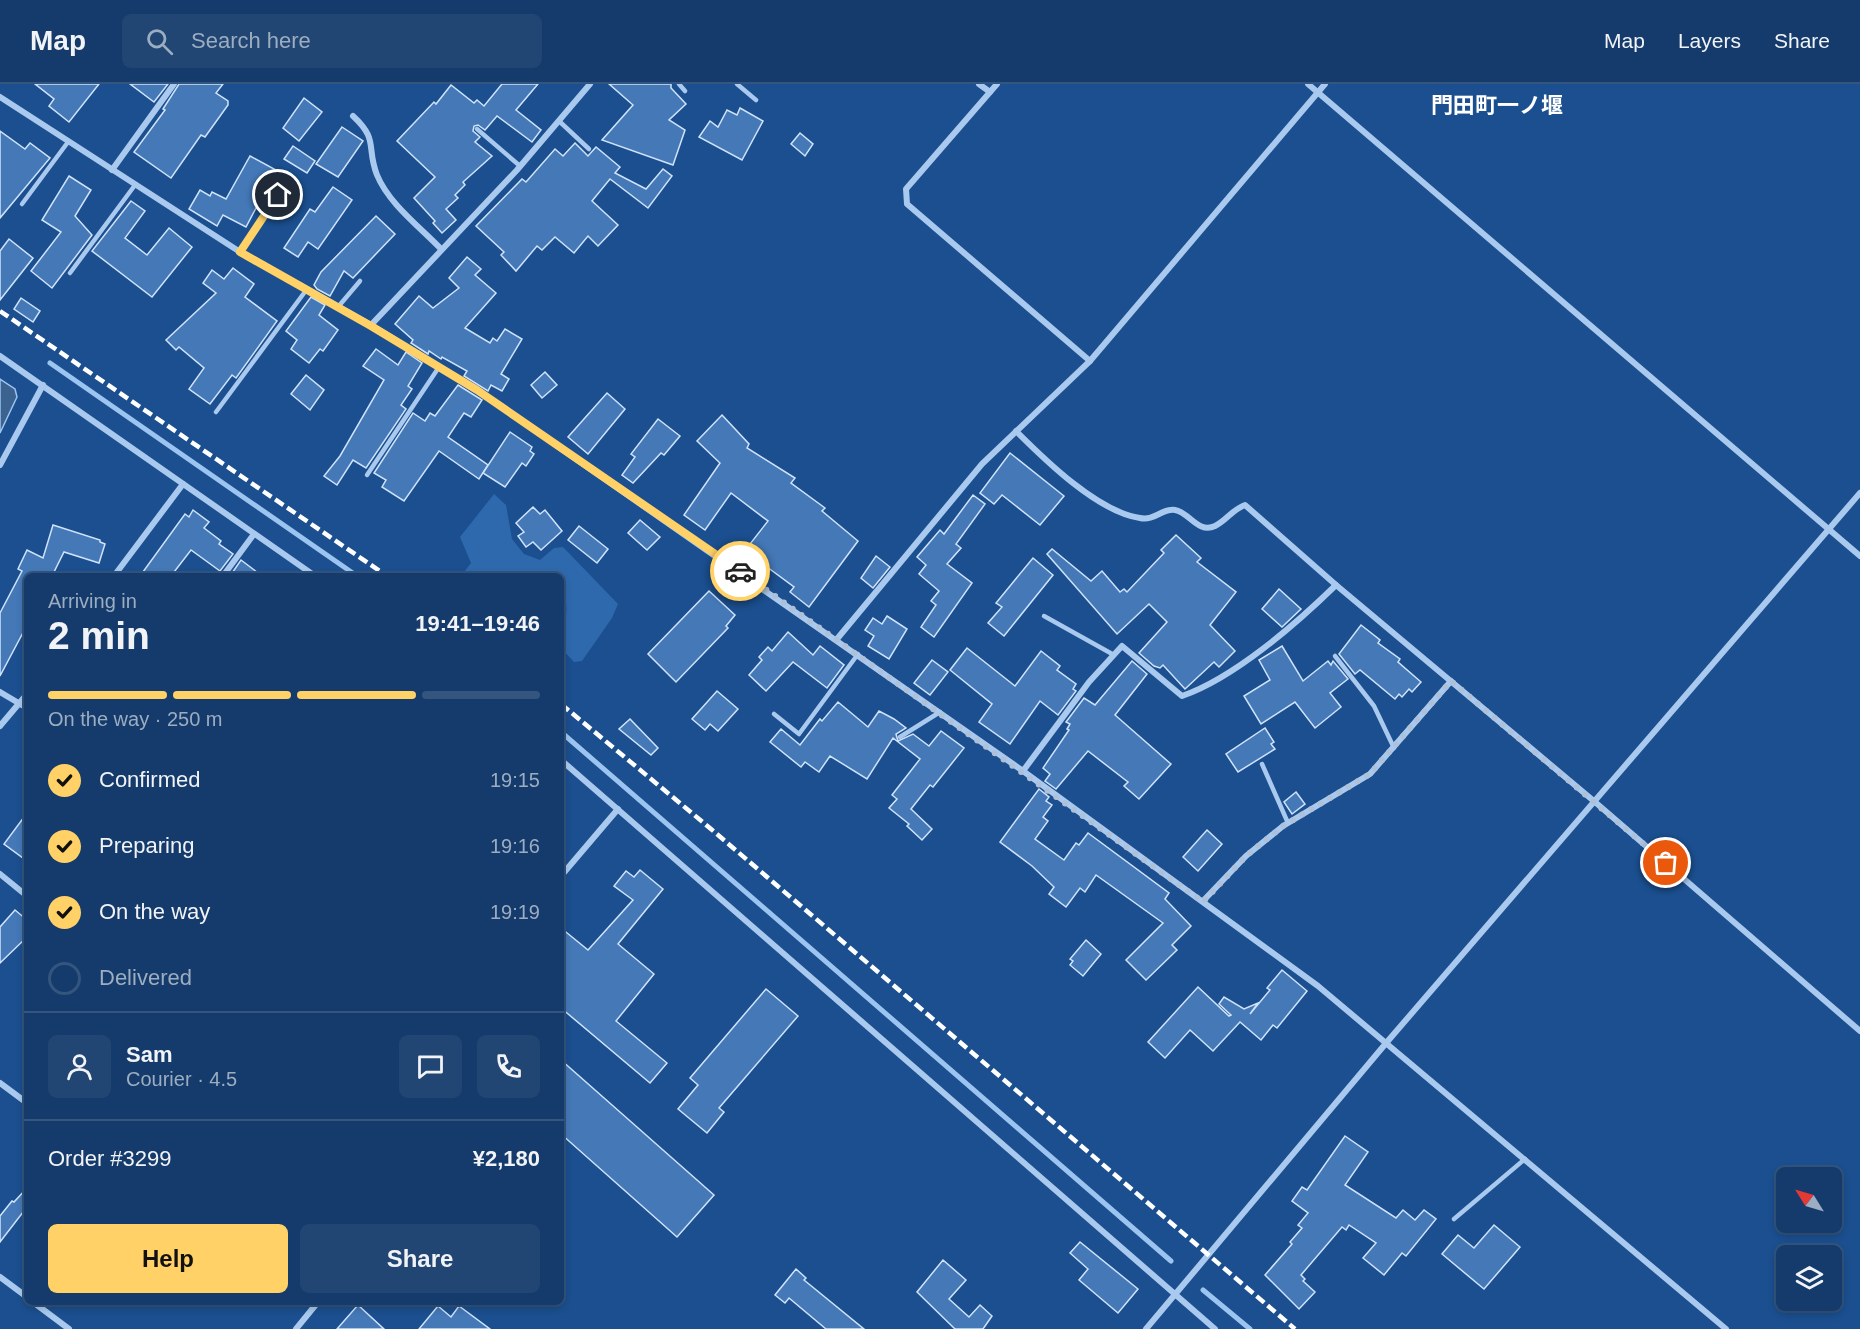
<!DOCTYPE html>
<html lang="en">
<head>
<meta charset="utf-8">
<style>
	:root { --surface:#143b6b; --page:#214673; --text:#f1f3f6; --muted:#9dadc1; --line:#33557e; --accent:#ffd166 }
	body { margin:0; font-family:Helvetica,"Noto Sans JP",sans-serif; background:var(--page); color:var(--text); height:100vh; display:flex; flex-direction:column; font-size:22px; white-space:nowrap }
	* { box-sizing:border-box; margin:0 }
	p { font-size:20px; color:var(--muted) }
	.icon { flex:none; width:33px; height:33px; fill:none; stroke:currentColor; stroke-width:2; stroke-linecap:round; stroke-linejoin:round }
	.map { position:relative; flex:1; overflow:hidden }
	.sheet { position:absolute; left:24px; top:489px; width:540px; height:732px; display:flex; flex-direction:column; background:var(--surface); border-radius:9px; box-shadow:0 3px 9px #0003,0 0 0 2px var(--line) }
	.sheet>* { flex:none }
	.needle { width:39px; rotate:307deg }
	.fabs { position:absolute; left:1776px; top:1083px; display:grid; gap:12px }
	.fabs a { display:grid; place-items:center; width:66px; height:66px; border-radius:9px; background:var(--surface); box-shadow:0 3px 9px #0003,0 0 0 2px var(--line); font-size:30px }
	.pin { position:absolute; display:grid; place-items:center; width:51px; height:51px; color:#fff; margin:-26px; border:3px solid #fff; border-radius:50%; box-shadow:0 2px 6px #0007 }
	.courier { position:absolute; display:grid; place-items:center; width:60px; height:60px; margin:-30px; border:4px solid #ffd166; border-radius:50%; background:#fff; color:#222; box-shadow:0 2px 8px #0007 }
	.headline em { font-style:normal; font-weight:800 }
	.headline div { display:flex; flex-direction:column-reverse }
	.headline { display:flex; align-items:center; justify-content:space-between; height:102px; padding:0 24px }
	h1 { font-size:39px; font-weight:800; line-height:45px }
	.bar { display:grid; grid-template-columns:repeat(4,1fr); gap:9px 6px; align-content:center; height:72px; padding:0 24px }
	.bar i { height:8px; border-radius:4px; background:var(--line) }
	.bar .active { background:var(--accent) }
	.bar p { grid-column:span 4 }
	.line { display:flex; align-items:center; gap:15px; padding:0 24px; border-top:2px solid var(--line) }
	.line div { flex:1 }
	.round { display:grid; place-items:center; flex:none; width:63px; height:63px; border-radius:9px; background:var(--page) }
	ol { padding:0 24px; list-style:none }
	li { display:flex; align-items:center; gap:18px; height:66px }
	li p { margin-inline-start:auto }
	li .icon { padding:6px; border-radius:50%; background:var(--accent); color:#111; stroke-width:4 }
	li:last-child { color:var(--muted) }
	li i { width:33px; height:33px; border:3px solid var(--line); border-radius:50% }
	.cta { display:flex; gap:12px; margin-top:auto; padding:12px 24px }
	.cta a { flex:1; height:69px; border-radius:9px; background:var(--accent); color:#111; font-size:24px; font-weight:800; line-height:69px; text-align:center }
	.cta a+a { background:var(--page); color:var(--text) }
	header { display:flex; align-items:center; gap:36px; box-sizing:border-box; height:84px; padding:0 30px; background:var(--surface); border-bottom:2px solid var(--line) }
	header strong { font-size:28px }
	nav { display:flex; gap:33px; margin-inline-start:auto; font-size:21px }
	.search { width:420px; height:54px; background:var(--page); display:flex; align-items:center; gap:15px; box-sizing:border-box; padding:0 21px; border-radius:9px; color:var(--muted); font-size:22px }
	.map>svg:first-child { display:block }
</style>
</head>
<body>
<header>
<strong>Map</strong>
<div class="search"><svg class="icon" aria-label="search" viewBox="0 0 24 24"><circle cx="10" cy="10" r="6"/><path d="M15 15l6 6"/></svg>Search here</div>
<nav><a>Map</a><a>Layers</a><a>Share</a></nav>
</header>
<div class="map">
<svg width="1860" height="1245" viewBox="0 0 1860 1245">
	<rect width="100%" height="100%" fill="#1b4f8f"/>
	<path fill="#2e69ad" d="M494 410 506 421 512 455 524 470 540 476 554 464 563 463 618 520 612 534 582 577 574 578 561 564C561 547 568 535 566 519L561 516V492H461L471 479 460 453Z"/>
	<path fill="#3c6290" stroke="#9cc4f0" stroke-width="1.5" d="M0 295 15 305 17 313 0 349Z"/>
	<g fill="none" stroke-linecap="round" stroke-linejoin="round">
		<g stroke="#9cc4f0" stroke-width="5">
			<path d="M50 279 357 492"/>
			<path d="M561 648 1171 1177"/>
			<path d="M1203 1206 1250 1245"/>
		</g>
	</g>
	<g fill="#4478b7" stroke="#cfe3fa" stroke-width="1.5">
		<path d="M35 0H99L69 38 49 22 54 15Z"/>
		<path d="M130 0H168L154 18Z"/>
		<path d="M179 0H223L216 9 228 17V21L205 53 201 51 171 94 134 68 165 26 163 25Z"/>
		<path d="M502 0H538L516 26 541 46 532 58 497 32 485 46 478 41 474 42 473 47 480 53 475 58 492 72 463 98 465 101 455 111 458 114 446 125 456 136 442 149 433 139 435 137 414 114 435 93 397 57 434 18 436 20 451 1 474 19 477 16 484 22Z"/>
		<path d="M609 0H671V4L686 20 669 36 685 46 673 81 602 56 633 21Z"/>
		<path d="M304 14 322 28 299 57 283 44Z"/>
		<path d="M740 24 763 37 742 76 699 53 710 37 718 43 727 26 737 31Z"/>
		<path d="M342 43 363 57 338 93 316 80Z"/>
		<path d="M0 47 25 65 30 59 50 74 0 134Z"/>
		<path d="M800 49 813 60 805 72 791 60Z"/>
		<path d="M575 59 588 72 596 63 620 83 615 89 646 105 663 85 672 92 648 124 610 95 592 117 618 141 598 162 588 152 574 169 555 153 542 166 537 162 516 187 501 171 504 168 476 142 522 95 526 98 555 65 563 72Z"/>
		<path d="M293 62 315 77 307 89 284 75Z"/>
		<path d="M250 72 276 86 246 143 223 131 217 142 189 125 200 106 210 112 212 108 226 115Z"/>
		<path d="M69 92 91 106 75 132 92 151 52 204 31 187 61 148 42 136Z"/>
		<path d="M333 103 352 116 318 165 308 158 298 173 284 164 310 125 315 128Z"/>
		<path d="M131 117 145 127 125 154 147 171 169 144 192 163 152 213 92 167Z"/>
		<path d="M376 132 395 150 353 194 344 187 330 212 317 205 314 201 321 188Z"/>
		<path d="M9 155 33 174 0 216V167Z"/>
		<path d="M467 173 481 185 475 191 496 209 465 244 490 259 493 254 497 257 505 245 522 255 501 290 509 295 502 307 491 301 488 307 464 292 467 287 442 273 441 275 429 267 428 270 411 259 413 256 395 240 419 212 433 224 459 204 449 194Z"/>
		<path d="M233 184 254 200 245 213 277 237 236 294 232 291 210 320 189 305 204 284 179 263 176 266 166 256 216 209 203 199 212 186 224 195Z"/>
		<path d="M311 213 325 221 319 231 338 246 323 267 320 265 309 279 291 265 297 256 286 247Z"/>
		<path d="M21 214 40 227 33 238 14 225Z"/>
		<path d="M376 265 398 281 406 268 422 279 408 302 412 305 401 321 406 325 366 384 353 376 337 401 324 392 340 372 384 296 363 282Z"/>
		<path d="M545 288 557 301 542 314 531 301Z"/>
		<path d="M306 291 324 306 310 326 291 310Z"/>
		<path d="M458 301 482 316 471 333 464 329 448 353 488 381 479 395 439 367 404 417 382 403 386 396 374 389 413 329 425 337 430 329 435 332Z"/>
		<path d="M607 309 625 325 588 370 568 353Z"/>
		<path d="M722 331 749 360 747 364 795 394 791 399 825 424 822 427 858 457 809 523 790 508 794 503 767 483 761 491 739 474 768 437 731 409 705 446 684 431 720 379 697 357Z"/>
		<path d="M658 335 680 352 664 371 661 369 633 399 622 391 635 373 631 370Z"/>
		<path d="M510 348 532 363 530 367 534 370 526 382 522 379 505 403 483 389Z"/>
		<path d="M1010 369 1064 412 1040 441 1002 411 994 420 980 409Z"/>
		<path d="M973 411 985 420 956 460 961 464 947 480 972 499 934 553 921 543 936 521 931 517 939 507 919 490 926 481 917 473 940 446 944 450Z"/>
		<path d="M533 423 540 430 545 426 562 447 541 466 533 458 526 463 518 452 524 448 516 439Z"/>
		<path d="M193 426 209 438 204 444 221 457 219 460 233 470 220 487 191 466 171 492H140L185 430 189 433Z"/>
		<path d="M640 436 660 453 647 466 628 449Z"/>
		<path d="M53 441 100 456V458L105 460 99 479 64 468 52 492H27V541L0 592V529L22 487 18 485 27 466 43 474Z"/>
		<path d="M579 442 608 465 597 479 568 456Z"/>
		<path d="M1176 451 1201 474 1197 478 1236 508 1210 541 1235 567 1219 583 1214 578 1185 605 1163 581 1160 584 1154 582 1139 569 1167 538 1149 520 1117 550 1047 470 1052 465 1091 497 1102 487 1120 508 1124 505 1127 508 1164 469 1161 466Z"/>
		<path d="M876 472 890 483 873 504 861 494Z"/>
		<path d="M1033 474 1053 491 1004 552 988 539 1002 523 996 519Z"/>
		<path d="M241 476 262 492H230Z"/>
		<path d="M1279 505 1301 525 1282 543 1262 525Z"/>
		<path d="M709 507 735 531 726 542 728 544 676 598 648 570Z"/>
		<path d="M887 532 907 545 889 575 868 562 874 552 865 546 873 534 882 540Z"/>
		<path d="M1361 541 1380 556 1378 559 1400 575 1398 578 1421 598 1412 608 1409 605 1402 613 1399 610 1395 615 1360 586 1355 590 1339 570Z"/>
		<path d="M788 548 813 571 820 562 844 581 827 604 793 578 766 607 749 591 762 576 759 573 768 563 772 567Z"/>
		<path d="M1282 562 1303 597 1328 577 1331 581 1333 577 1348 595 1330 609 1341 623 1315 644 1295 618 1261 640 1244 612 1270 596 1259 576Z"/>
		<path d="M967 564 1015 602 1041 567 1060 582 1057 586 1076 600 1073 605 1076 607 1058 631 1040 617 1010 660 979 638 992 620 950 586Z"/>
		<path d="M932 576 948 588 930 611 914 599Z"/>
		<path d="M1132 577 1147 590 1115 631 1171 680 1139 715 1124 702 1128 698 1088 667 1056 705 1045 697 1050 690 1043 684 1069 646 1067 645 1070 640 1066 638 1084 614 1095 621Z"/>
		<path d="M717 607 738 625 718 647 710 640 705 646 692 635Z"/>
		<path d="M838 618 868 643 879 627 894 635 906 644 896 650 898 657 913 650 929 662 941 647 964 664 933 703 930 701 911 725 932 745 922 756 907 742 909 740 889 724 897 715 892 711 920 675 893 654 867 695 830 672 819 688 805 678 801 683 770 658 781 645 800 661 820 635 822 637Z"/>
		<path d="M630 635 658 664 651 671 619 645Z"/>
		<path d="M1265 644 1274 658 1271 660 1275 665 1238 688 1226 670Z"/>
		<path d="M1039 705 1049 713 1046 717 1052 721 1043 733 1048 737 1035 755 1064 776 1076 759 1079 761 1088 749 1169 809 1165 815 1191 842 1172 861 1177 866 1146 896 1126 876 1163 839 1096 791 1085 808 1080 804 1066 823 1049 810 1054 803 1032 782 1000 758Z"/>
		<path d="M1296 708 1305 720 1292 730 1284 718Z"/>
		<path d="M27 729V777L4 760Z"/>
		<path d="M1207 746 1222 760 1198 787 1183 773Z"/>
		<path d="M640 786 663 805 618 860 654 890 616 937 667 979 650 999 561 924V844L588 866 633 816 614 802 626 787 634 793Z"/>
		<path d="M15 826 27 836V853L0 879V843Z"/>
		<path d="M1086 856 1101 870 1083 892 1070 881 1073 877 1070 875Z"/>
		<path d="M1282 886 1307 907 1277 944 1273 941 1261 956 1240 938 1213 967 1190 946 1165 974 1148 958 1198 903 1229 932 1231 931 1219 920 1224 913 1244 925 1258 919 1250 930 1270 906 1267 904Z"/>
		<path d="M766 905 798 932 719 1024 724 1028 707 1049 678 1025 698 1001 690 994Z"/>
		<path d="M561 976 714 1111 677 1153 561 1050Z"/>
		<path d="M1345 1052 1368 1068 1345 1101 1396 1134 1403 1126 1415 1136 1424 1126 1436 1135 1406 1172 1402 1169 1384 1191 1363 1174 1376 1159 1349 1141 1346 1146 1342 1143 1301 1191 1305 1195 1303 1197 1315 1208 1299 1225 1265 1191 1292 1160 1290 1158 1302 1144 1298 1141 1308 1129 1292 1117 1302 1103 1307 1106Z"/>
		<path d="M27 1104V1123L0 1158V1132L12 1117 14 1118Z"/>
		<path d="M1494 1141 1520 1163 1484 1205 1442 1170 1458 1151 1474 1164Z"/>
		<path d="M1080 1158 1138 1205 1118 1229 1079 1196 1088 1185 1070 1169Z"/>
		<path d="M943 1176 966 1196 949 1215 969 1233 980 1221 992 1232 983 1245H955L917 1208Z"/>
		<path d="M796 1185 806 1194 804 1196 864 1245H826L789 1214 785 1219 775 1211Z"/>
		<path d="M358 1221 384 1245H337Z"/>
		<path d="M438 1222 451 1233 459 1222 490 1245H419Z"/>
	</g>
	<g fill="none" stroke-linecap="round" stroke-linejoin="round">
		<g stroke="#a9c9ee" stroke-width="4.5">
			<path d="M679 0 685 7"/>
			<path d="M737 0 756 16"/>
			<path d="M559 37 589 65"/>
			<path d="M477 45 520 82"/>
			<path d="M22 120 68 58"/>
			<path d="M240 168 278 111"/>
			<path d="M70 189 135 101"/>
			<path d="M338 223 360 197"/>
			<path d="M216 328 307 205"/>
			<path d="M367 391 439 283"/>
			<path d="M1044 532 1114 571"/>
			<path d="M1335 572 1374 622 1394 664"/>
			<path d="M774 630 799 650 858 570"/>
			<path d="M900 653 940 628"/>
			<path d="M1262 680 1288 739"/>
			<path d="M1454 1135 1525 1075"/>
		</g>
		<g stroke="#a9c9ee" stroke-width="6">
			<path d="M979 0 990 8"/>
			<path d="M997 0 906 105 907 120 1090 277"/>
			<path d="M1308 0 1860 472"/>
			<path d="M0 13 237 166 371 241 477 306 1023 687 1318 902 1726 1245"/>
			<path d="M353 32C379 56 366 63 377 91 389 120 420 143 441 165"/>
			<path d="M112 86 174 0"/>
			<path d="M371 241 517 86 590 0"/>
			<path d="M0 272 315 492"/>
			<path d="M1016 347C1045 376 1098 428 1140 434 1155 437 1162 424 1175 426 1189 428 1198 450 1215 442 1227 436 1233 425 1245 421L1336 501 1595 718 1860 947"/>
			<path d="M0 381 43 301"/>
			<path d="M114 492 183 400"/>
			<path d="M223 492 254 450"/>
			<path d="M837 555 982 380 1090 277 1325 0"/>
			<path d="M0 608 27 624"/>
			<path d="M0 642 27 610"/>
			<path d="M561 676 1215 1245"/>
			<path d="M1023 687 1089 598 1122 562 1182 612C1234 594 1296 540 1336 501"/>
			<path d="M0 790 27 812"/>
			<path d="M561 792 618 725"/>
			<path d="M1203 817 1246 772 1283 742 1370 690 1451 597"/>
			<path d="M0 999 27 1019"/>
			<path d="M0 1193 27 1213"/>
			<path d="M33 1218 69 1245"/>
			<path d="M296 1245 318 1218"/>
			<path d="M1146 1245 1387 958 1860 409"/>
		</g>
		<g stroke="#fff" stroke-width="4.5" stroke-dasharray="10 4.5" stroke-linecap="butt">
			<path d="M0 227 387 492"/>
			<path d="M561 620 711 745 1295 1245"/>
		</g>
	</g>
	<g fill="none" stroke-linecap="round" stroke-linejoin="round">
		<path stroke="#afc1d8" stroke-width="6" stroke-dasharray="0 10.8" d="M740 487 1203 818 1246 772 1283 742 1370 690 1451 597 1666 779"/>
		<path stroke="#ffd166" stroke-width="8" d="M278 111 240 168 371 242 477 306 740 487"/>
	</g>
	<g text-anchor="middle" dominant-baseline="central" stroke-width="4.5" stroke-linejoin="round" paint-order="stroke">
		<g font-size="22" font-weight="bold" fill="#fff" stroke="#1b4f8f">
			<text x="1497" y="21">門田町一ノ堰</text>
		</g>
	</g>
</svg>
<div class="fabs">
<a><svg class="needle" viewBox="-14 -14 28 28"><path d="M0-13l5 13h-10z" fill="#e53935"/><path d="M0 13l5-13h-10z" fill="#9dadc1"/></svg></a>
<a><svg class="icon" aria-label="layers" viewBox="0 0 24 24"><path d="M12 4l9 5-9 5-9-5zM3 14l9 5 9-5"/></svg></a>
</div>
<div class="pin" style="left:1666px;top:779px;background:#ea580c"><svg class="icon" aria-label="bag" viewBox="0 0 24 24"><path d="M5 8h14l-1 12H6zM9 8a3 3 0 0 1 6 0"/></svg></div>
<div class="pin" style="left:278px;top:111px;background:#1f2937"><svg class="icon" aria-label="home" viewBox="0 0 24 24"><path d="M3 11l9-7 9 7M6 9v11h12V9"/></svg></div>
<div class="courier" style="left:740px;top:487px"><svg class="icon" aria-label="car" viewBox="0 0 24 24"><path d="M5 17H2v-5l4-1 3-4h7l3 4 3 1v5h-3M9 17h6M6 11h13"/><circle cx="7" cy="17" r="2"/><circle cx="17" cy="17" r="2"/></svg></div>
<section class="sheet">
<div class="headline"><div><h1>2 min</h1><p>Arriving in</p></div><em>19:41–19:46</em></div>
<div class="bar"><i class="active"></i><i class="active"></i><i class="active"></i><i></i><p>On the way · 250 m</p></div>
<ol>
<li><svg class="icon" aria-label="check" viewBox="0 0 24 24"><path d="M5 12l5 5 9-10"/></svg>Confirmed<p>19:15</p></li>
<li><svg class="icon" aria-label="check" viewBox="0 0 24 24"><path d="M5 12l5 5 9-10"/></svg>Preparing<p>19:16</p></li>
<li><svg class="icon" aria-label="check" viewBox="0 0 24 24"><path d="M5 12l5 5 9-10"/></svg>On the way<p>19:19</p></li>
<li><i></i>Delivered</li>
</ol>
<div class="line" style="height:108px"><a class="round"><svg class="icon" aria-label="person" viewBox="0 0 24 24"><circle cx="12" cy="8" r="4"/><path d="M4 21q1-7 8-7t8 7"/></svg></a><div><b>Sam</b><p>Courier · 4.5</p></div><a class="round"><svg class="icon" aria-label="chat" viewBox="0 0 24 24"><path d="M4 5h16v11H9l-5 4z"/></svg></a><a class="round"><svg class="icon" aria-label="phone" viewBox="0 0 24 24"><path d="M5 4h4l2 5-3 2q2 4 5 5l2-3 5 2v4C11 20 4 13 5 4z"/></svg></a></div>
<div class="line" style="height:78px"><div>Order #3299</div><b>¥2,180</b></div>
<div class="cta"><a>Help</a><a>Share</a></div>
</section>
</div>
</body>
</html>
